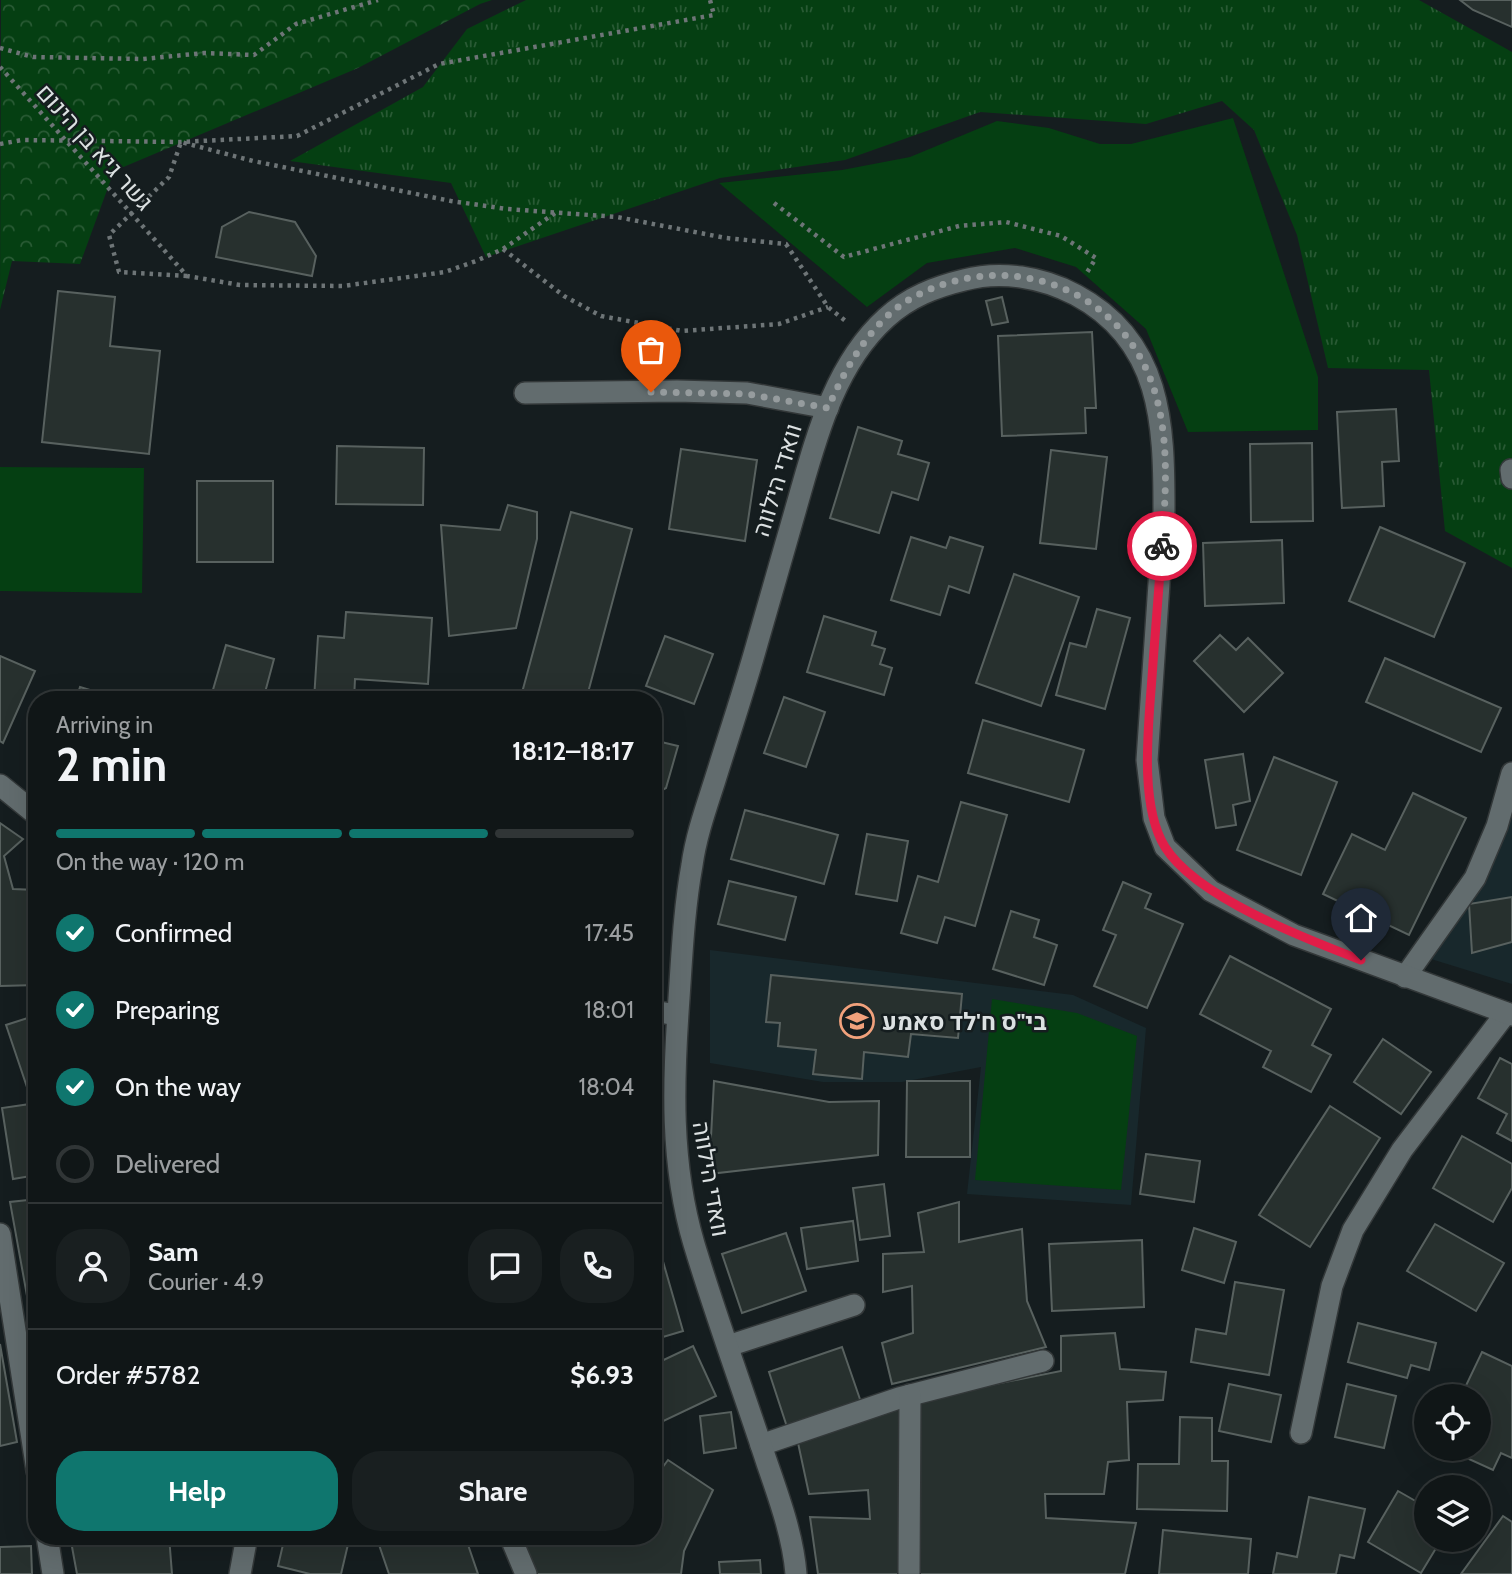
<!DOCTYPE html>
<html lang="en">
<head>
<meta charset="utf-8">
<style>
	:root { --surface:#101617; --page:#191f20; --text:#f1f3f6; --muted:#9c9fa1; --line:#303536; --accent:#0f766e }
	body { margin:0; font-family:Cabin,Heebo,sans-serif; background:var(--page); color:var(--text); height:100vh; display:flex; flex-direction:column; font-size:26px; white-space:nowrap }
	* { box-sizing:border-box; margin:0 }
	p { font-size:23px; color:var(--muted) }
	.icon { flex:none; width:38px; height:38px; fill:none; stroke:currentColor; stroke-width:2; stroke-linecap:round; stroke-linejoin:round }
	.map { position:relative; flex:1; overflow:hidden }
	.drawer { position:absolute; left:28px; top:691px; width:634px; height:854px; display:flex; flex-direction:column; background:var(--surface); border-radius:28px; box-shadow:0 7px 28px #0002,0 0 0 2px var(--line) }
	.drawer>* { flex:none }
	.fabs { position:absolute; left:1414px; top:1384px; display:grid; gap:14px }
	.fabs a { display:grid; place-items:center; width:77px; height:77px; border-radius:50%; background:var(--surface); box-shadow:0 7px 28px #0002,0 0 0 2px var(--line); font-size:35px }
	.pin { position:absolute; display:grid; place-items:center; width:60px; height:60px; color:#fff; margin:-72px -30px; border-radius:50% 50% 50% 0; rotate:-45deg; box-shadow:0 0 7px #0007 }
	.pin .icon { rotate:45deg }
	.courier { position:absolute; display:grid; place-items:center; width:70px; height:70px; margin:-35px; border:5px solid #e11d48; border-radius:50%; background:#fff; color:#222; box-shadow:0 2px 9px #0007 }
	.overview em { font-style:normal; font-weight:700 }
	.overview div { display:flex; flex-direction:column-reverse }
	.overview { display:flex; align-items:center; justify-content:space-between; height:119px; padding:0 28px }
	h1 { font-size:46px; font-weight:700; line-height:52px }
	.bar { display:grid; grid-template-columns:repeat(4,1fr); gap:10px 7px; align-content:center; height:84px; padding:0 28px }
	.bar i { height:9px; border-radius:5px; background:var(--line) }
	.bar .selected { background:var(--accent) }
	.bar p { grid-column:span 4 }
	.line { display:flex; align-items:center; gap:18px; padding:0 28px; border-top:2px solid var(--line) }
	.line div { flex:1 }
	.round { display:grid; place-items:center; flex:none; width:74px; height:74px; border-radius:28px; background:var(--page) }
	ol { padding:0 28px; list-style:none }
	li { display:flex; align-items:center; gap:21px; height:77px }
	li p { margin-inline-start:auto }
	li .icon { padding:7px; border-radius:50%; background:var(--accent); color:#fff; stroke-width:4 }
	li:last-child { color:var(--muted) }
	li i { width:38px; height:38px; border:4px solid var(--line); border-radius:50% }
	.primary-button { display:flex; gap:14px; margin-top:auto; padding:14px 28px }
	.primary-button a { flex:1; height:80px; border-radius:28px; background:var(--accent); color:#fff; font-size:28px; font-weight:700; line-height:80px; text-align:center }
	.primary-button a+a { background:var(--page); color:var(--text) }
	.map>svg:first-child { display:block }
</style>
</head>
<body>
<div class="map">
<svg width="1512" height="1574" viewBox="0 0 1512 1574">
	<defs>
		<pattern id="grass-tufts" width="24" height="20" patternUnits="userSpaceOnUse" patternTransform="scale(1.75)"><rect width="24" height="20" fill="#053f12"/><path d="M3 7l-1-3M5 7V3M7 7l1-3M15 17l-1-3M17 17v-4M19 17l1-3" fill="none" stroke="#295a34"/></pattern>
		<pattern id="forest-crowns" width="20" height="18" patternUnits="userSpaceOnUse" patternTransform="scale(1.75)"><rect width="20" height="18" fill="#053f12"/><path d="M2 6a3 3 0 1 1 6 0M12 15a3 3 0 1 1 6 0" fill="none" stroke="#295a34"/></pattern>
	</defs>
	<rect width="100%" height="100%" fill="#151d1f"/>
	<g fill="#18282c">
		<path d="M1512 811V984L1431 959 1487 880Z"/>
		<path d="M710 950 1073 995 1146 1028 1131 1205 967 1194 981 1067 902 1082H823L710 1063Z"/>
	</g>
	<path fill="url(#grass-tufts)" d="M526 0H1419L1512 52V568L1445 531 1429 370 1328 368 1297 235 1254 130 1222 101 1146 124 980 112 845 160 720 178 486 257 451 183 290 161 423 87 467 29Z"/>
	<path fill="url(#forest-crowns)" d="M1 0H492L480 4 358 68 114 171 80 264 12 261 0 310Z"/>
	<g fill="#053f12">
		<path d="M1233 118 1318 377V430L1188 432 1146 329 1076 267 1015 248 927 263 867 307 719 183 842 170 910 157 997 121 1049 128 1100 144H1131Z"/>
		<path d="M0 467 144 468 142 593 0 591Z"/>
		<path d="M992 999 1077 1013 1137 1036 1121 1190 975 1180Z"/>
	</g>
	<g fill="#27302e" stroke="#58615f" stroke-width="2">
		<path d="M1460 0H1512V27L1473 10Z"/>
		<path d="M249 212 295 222 316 256 312 276 216 257 222 227Z"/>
		<path d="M58 291 115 297 110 346 160 351 149 454 42 442Z"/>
		<path d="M1002 297 1008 322 992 325 986 301Z"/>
		<path d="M1092 332 1096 408H1085L1086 433 1002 436 998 336Z"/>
		<path d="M1396 409 1399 461 1382 462 1384 506 1342 508 1337 412Z"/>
		<path d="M858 427 902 441 898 454 929 463 918 500 892 492 879 533 830 518Z"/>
		<path d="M1312 443 1313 521 1251 522 1250 444Z"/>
		<path d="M337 446 424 448 423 505 336 504Z"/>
		<path d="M681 449 757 460 745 541 669 529Z"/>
		<path d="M1051 450 1107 457 1096 549 1040 543Z"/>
		<rect x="197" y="481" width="76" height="81"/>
		<path d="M508 505 537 512V539L516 628 449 636 441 525 500 530Z"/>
		<path d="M571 512 632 529 586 700H520Z"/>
		<path d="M1380 527 1465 563 1434 637 1349 601Z"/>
		<path d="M911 537 946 548 950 537 983 547 969 593 949 586 940 615 891 600Z"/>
		<path d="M1282 540 1284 603 1205 606 1203 543Z"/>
		<path d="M1014 574 1079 597 1041 706 976 683Z"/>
		<path d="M1097 609 1130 618 1105 709 1056 695 1070 643 1086 647Z"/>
		<path d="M346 612 432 618 428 684 355 679 354 700H314L318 636 344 638Z"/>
		<path d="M824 616 876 632 872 645 885 649 880 664 892 668 884 695 807 672Z"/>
		<path d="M1220 635 1236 650 1248 638 1283 673 1244 712 1194 661Z"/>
		<path d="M665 636 713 654 694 704 646 686Z"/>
		<path d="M226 645 274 659 263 700H210Z"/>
		<path d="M0 656 35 671 3 743 0 741Z"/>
		<path d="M1385 658 1501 708 1481 752 1366 702Z"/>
		<path d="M80 687 123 700H76Z"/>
		<path d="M784 697 825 712 806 767 764 753Z"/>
		<path d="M983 720 1084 750 1069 802 968 773Z"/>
		<path d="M653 740 678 746 666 788 653 795Z"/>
		<path d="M37 748V779L28 776Z"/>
		<path d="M1243 754 1250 801 1233 805 1236 825 1216 828 1205 760Z"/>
		<path d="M1274 757 1337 782 1301 875 1237 850Z"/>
		<path d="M1413 793 1466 818 1409 935 1323 894 1352 834 1385 850Z"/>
		<path d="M961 802 1007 815 975 926 945 917 937 943 901 933 918 876 938 882Z"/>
		<path d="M745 810 838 835 824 884 731 859Z"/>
		<path d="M0 823 23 839 4 856 13 889 37 890V985L0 986Z"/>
		<path d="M867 834 908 841 897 901 856 894Z"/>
		<path d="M729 881 796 897 785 940 718 924Z"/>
		<path d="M1123 882 1151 894 1145 908 1183 924 1147 1008 1094 986 1116 935 1103 930Z"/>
		<path d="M1512 897V942L1472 953 1469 904Z"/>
		<path d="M1011 911 1039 920 1034 937 1057 945 1044 985 993 969Z"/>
		<path d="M1230 956 1331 1009 1312 1045 1331 1055 1311 1092 1263 1067 1271 1051 1200 1014Z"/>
		<path d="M771 975 962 994 958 1038 911 1034 908 1057 864 1052 862 1079 813 1074 816 1050 778 1046 780 1023 766 1022Z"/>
		<path d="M37 1015V1094L30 1096 6 1025Z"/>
		<path d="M1383 1039 1431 1072 1401 1114 1354 1082Z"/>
		<path d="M1500 1058 1512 1064V1141L1497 1133 1507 1114 1478 1098Z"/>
		<path d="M714 1081 829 1102 879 1101 878 1155 709 1174Z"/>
		<path d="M907 1081H970V1157H906Z"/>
		<path d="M37 1103V1175L13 1179 2 1108Z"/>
		<path d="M1330 1106 1380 1138 1310 1247 1259 1215Z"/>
		<path d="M1462 1136 1512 1164V1188L1493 1222 1433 1188Z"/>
		<path d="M1146 1154 1200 1161 1194 1202 1140 1194Z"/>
		<path d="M884 1184 890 1236 860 1240 853 1188Z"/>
		<path d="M37 1199V1351L10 1202Z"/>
		<path d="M959 1202V1242L1022 1229 1027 1301 1046 1347 892 1384 882 1343 913 1333 912 1286 883 1292V1254L924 1252 918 1213Z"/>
		<path d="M853 1221 858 1261 807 1269 801 1228Z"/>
		<path d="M1435 1224 1504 1263 1476 1311 1407 1271Z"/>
		<path d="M1194 1228 1236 1242 1224 1283 1182 1270Z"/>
		<path d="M786 1233 806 1291 742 1313 722 1254Z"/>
		<path d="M1142 1240 1144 1307 1052 1311 1049 1244Z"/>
		<path d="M658 1244 683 1331 653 1340V1246Z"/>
		<path d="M1235 1282 1284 1290 1269 1375 1191 1362 1196 1329 1226 1334Z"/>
		<path d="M1358 1323 1436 1343 1429 1370 1411 1365 1407 1378 1348 1362Z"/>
		<path d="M1115 1333 1120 1369 1166 1372 1163 1400 1127 1402 1129 1460 1108 1462 1104 1494H1045L1046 1518 1136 1523 1125 1574H818L810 1517 870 1519 868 1490 809 1494 798 1443 925 1398 1061 1371V1336Z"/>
		<path d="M0 1344 17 1442 0 1446Z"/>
		<path d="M693 1346 716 1396 653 1426V1365Z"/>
		<path d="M842 1347 862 1405 788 1430 769 1372Z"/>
		<path d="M1482 1352 1512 1366V1458L1501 1453 1493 1470 1447 1449H1479V1396H1461Z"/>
		<path d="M1229 1384 1281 1395 1271 1442 1219 1431Z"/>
		<path d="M1347 1384 1396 1396 1384 1448 1335 1437Z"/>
		<path d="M731 1412 736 1448 704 1453 700 1416Z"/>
		<path d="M1180 1417 1212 1418V1461H1228L1227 1511 1137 1509 1138 1464H1179Z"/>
		<path d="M668 1460 713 1490 684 1551 681 1574H532L515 1536H653V1475L656 1476Z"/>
		<path d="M1398 1491 1426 1507V1540H1441L1421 1573 1368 1542Z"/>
		<path d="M1309 1497 1365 1509 1354 1558 1340 1555 1336 1574H1273L1277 1553 1297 1557Z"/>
		<path d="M1503 1516 1512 1522V1574H1461Z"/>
		<path d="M1163 1530 1251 1539 1248 1574H1159Z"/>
		<path d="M70 1536H169L172 1574H77Z"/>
		<path d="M285 1536H350L341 1574H310L278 1566Z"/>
		<path d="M376 1536H465L478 1574H389Z"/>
		<path d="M31 1546 32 1574H0V1547Z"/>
		<path d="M760 1560 761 1574H720L719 1562Z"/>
	</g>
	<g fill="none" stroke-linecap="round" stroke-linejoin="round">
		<g stroke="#333839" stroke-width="24">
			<g id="minor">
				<path d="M525 393 677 391 747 393 828 408"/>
				<path d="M1511 470 1512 478"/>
				<path d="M0 785 37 815"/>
				<path d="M1405 977 1475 878 1497 826 1512 773"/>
				<path d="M653 1011 677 1015"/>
				<path d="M0 1234 37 1471"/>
				<path d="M728 1346 854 1305"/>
				<path d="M1301 1433 1332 1286 1353 1230 1402 1150 1506 1013"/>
				<path d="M761 1445 899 1398 1043 1361"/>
				<path d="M47 1536 53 1574"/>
				<path d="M510 1536 526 1574"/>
				<path d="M240 1574 247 1536"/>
				<path d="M796 1574C793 1536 779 1498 767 1463 743 1390 716 1317 694 1244 670 1163 673 1081 679 998 682 954 684 909 692 865 696 836 706 808 715 780 729 735 744 690 757 644 770 599 783 553 796 508 815 442 833 366 886 318 909 297 935 287 964 280 1001 270 1042 277 1076 295 1162 341 1164 424 1164 510L1147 760 1154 818 1165 847 1211 891 1294 935 1512 1015"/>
				<path d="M909 1574 910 1395"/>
			</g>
		</g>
		<g stroke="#6e7577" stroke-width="4.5" stroke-dasharray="3.5 5" stroke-linecap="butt">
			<path d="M0 48 33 57 143 59 204 53 254 55 296 24 378 0"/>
			<path d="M0 144 22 140 181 142 297 136 439 64 714 15 710 0"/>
			<path d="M774 203 844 257 959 226 1006 222 1061 236 1096 258 1086 274"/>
			<path d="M503 249 564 296 601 316 682 331 779 324 828 307"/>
			<path d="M164 250 187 276 240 285 343 286 445 272 476 261 503 249 555 213"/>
			<path d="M187 276 119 272 109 235 169 177 181 142 253 161 451 201 507 209 617 217 726 238 786 244 828 307 848 323"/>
		</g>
		<use href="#minor" stroke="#626c6e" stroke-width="21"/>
		<path stroke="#6e7577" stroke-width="4.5" stroke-dasharray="3.5 5" stroke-linecap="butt" d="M0 67 164 250"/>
	</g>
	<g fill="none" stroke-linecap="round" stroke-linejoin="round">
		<path stroke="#969c9e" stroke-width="7" stroke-dasharray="0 12.6" d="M651 392 747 394 828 408C846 367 871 322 910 299 997 250 1107 279 1148 373 1171 427 1166 489 1162 546"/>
		<path stroke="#e11d48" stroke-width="9" d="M1162 546C1159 585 1156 624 1153 663 1150 714 1137 802 1165 847 1196 897 1306 939 1361 960"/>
	</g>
	<defs>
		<g id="school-ring" transform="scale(1.75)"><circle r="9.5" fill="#151d1f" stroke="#f1a17c" stroke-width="1.5"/><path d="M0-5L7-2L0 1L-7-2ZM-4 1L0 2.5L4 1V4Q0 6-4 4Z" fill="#f1a17c"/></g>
	</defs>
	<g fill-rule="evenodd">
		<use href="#school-ring" x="857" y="1021"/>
	</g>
	<g text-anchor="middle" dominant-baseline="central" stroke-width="5" stroke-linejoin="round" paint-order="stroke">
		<g font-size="24" fill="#dce1e2" stroke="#151d1f">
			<text transform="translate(95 147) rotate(48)">גשר גיא בן הינום</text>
			<text transform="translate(777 480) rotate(-73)">וואדי הילווה</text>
			<text transform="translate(711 1179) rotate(80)">וואדי הילווה</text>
		</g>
		<g font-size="24" font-weight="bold" fill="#dce1e2" stroke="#151d1f" text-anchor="start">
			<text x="882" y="1021">בי"ס ח'לד סאמע</text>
		</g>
	</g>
</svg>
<div class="fabs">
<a><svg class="icon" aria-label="locate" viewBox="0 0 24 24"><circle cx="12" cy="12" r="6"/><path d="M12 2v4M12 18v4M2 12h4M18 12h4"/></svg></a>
<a><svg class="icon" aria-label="layers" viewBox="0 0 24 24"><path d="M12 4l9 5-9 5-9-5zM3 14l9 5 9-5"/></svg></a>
</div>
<div class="pin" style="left:651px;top:392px;background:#ea580c"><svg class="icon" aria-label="bag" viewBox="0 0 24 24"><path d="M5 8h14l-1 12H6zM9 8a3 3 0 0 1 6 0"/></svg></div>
<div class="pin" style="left:1361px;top:960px;background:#1f2937"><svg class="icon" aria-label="home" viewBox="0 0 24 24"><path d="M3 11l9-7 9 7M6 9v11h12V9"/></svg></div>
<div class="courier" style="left:1162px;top:546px"><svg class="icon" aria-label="bike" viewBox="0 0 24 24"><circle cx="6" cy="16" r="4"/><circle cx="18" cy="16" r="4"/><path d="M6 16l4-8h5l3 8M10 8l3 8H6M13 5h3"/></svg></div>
<section class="drawer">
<div class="overview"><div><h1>2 min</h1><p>Arriving in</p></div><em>18:12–18:17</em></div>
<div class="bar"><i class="selected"></i><i class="selected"></i><i class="selected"></i><i></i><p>On the way · 120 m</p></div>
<ol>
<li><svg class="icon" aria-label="check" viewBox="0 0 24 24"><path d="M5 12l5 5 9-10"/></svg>Confirmed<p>17:45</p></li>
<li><svg class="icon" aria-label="check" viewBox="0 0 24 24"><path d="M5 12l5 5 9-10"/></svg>Preparing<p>18:01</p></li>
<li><svg class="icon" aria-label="check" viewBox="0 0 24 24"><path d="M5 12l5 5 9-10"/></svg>On the way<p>18:04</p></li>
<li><i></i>Delivered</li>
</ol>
<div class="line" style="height:126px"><a class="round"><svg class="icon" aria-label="person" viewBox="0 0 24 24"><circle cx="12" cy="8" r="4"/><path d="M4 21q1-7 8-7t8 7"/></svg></a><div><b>Sam</b><p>Courier · 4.9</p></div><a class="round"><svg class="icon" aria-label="chat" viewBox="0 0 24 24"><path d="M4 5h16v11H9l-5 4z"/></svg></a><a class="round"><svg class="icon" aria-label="phone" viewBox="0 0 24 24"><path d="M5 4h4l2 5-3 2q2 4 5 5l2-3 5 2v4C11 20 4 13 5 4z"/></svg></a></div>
<div class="line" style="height:91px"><div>Order #5782</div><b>$6.93</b></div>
<div class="primary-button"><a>Help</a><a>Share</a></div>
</section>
</div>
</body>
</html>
